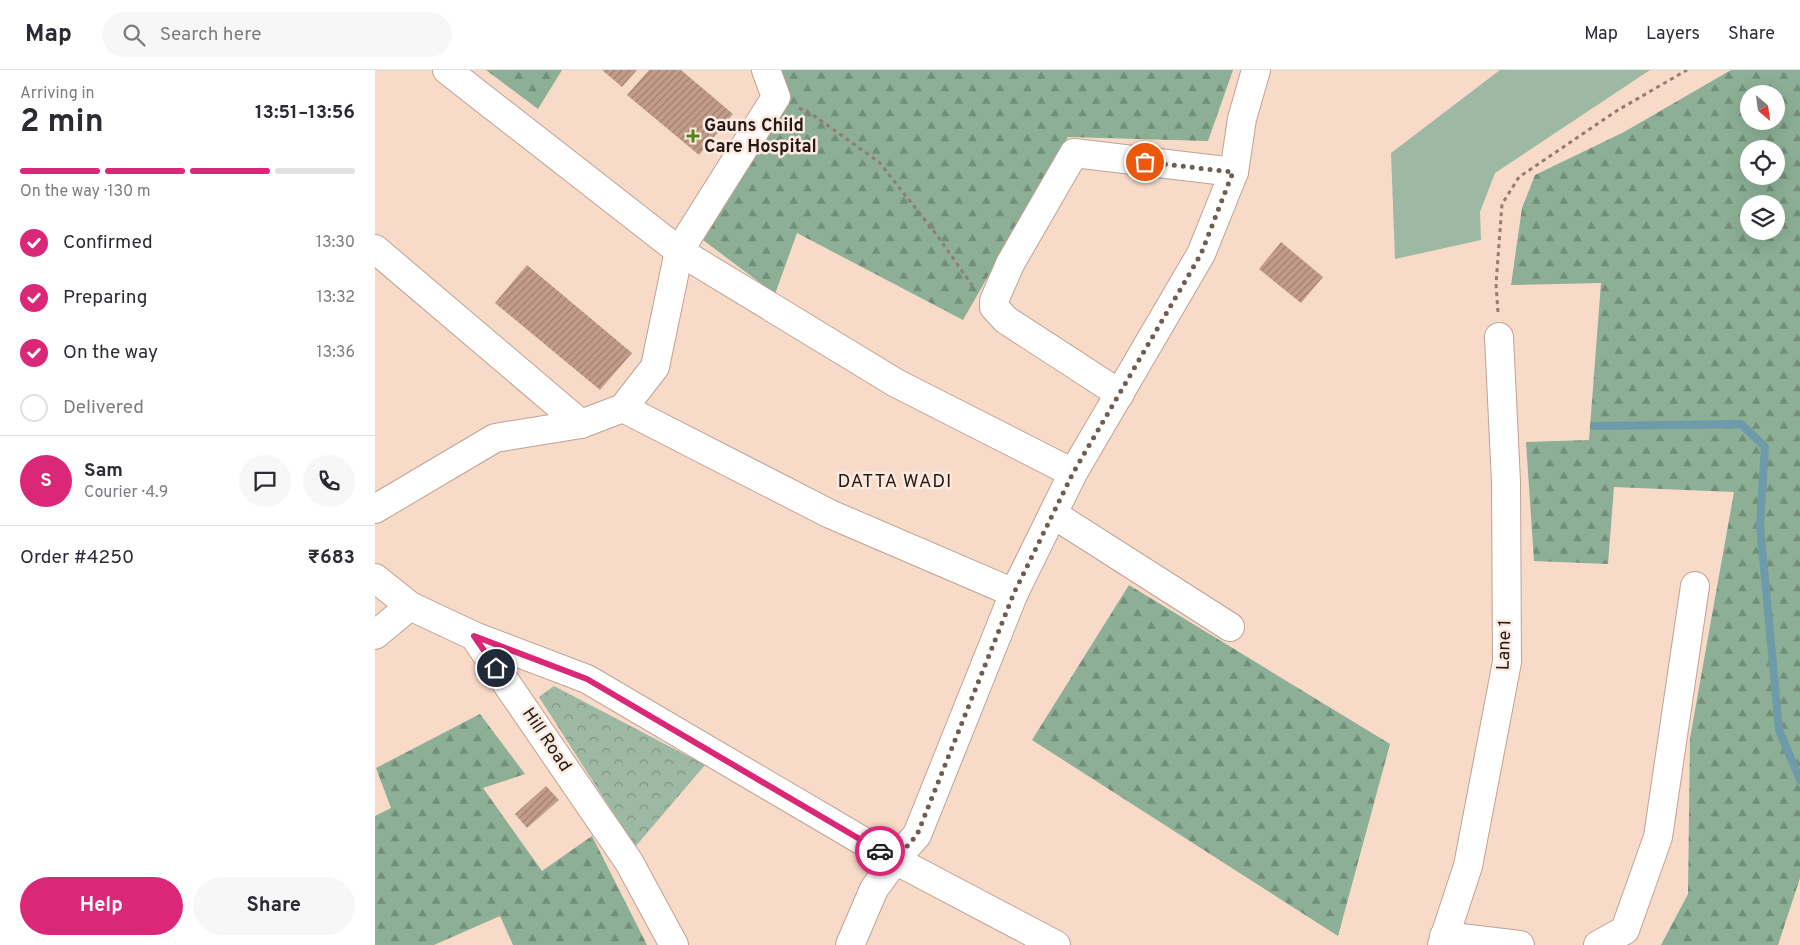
<!DOCTYPE html>
<html lang="en">
<head>
<meta charset="utf-8">
<style>
	:root { --surface:#fff; --page:#f7f7f7; --text:#2b2b33; --muted:#7c7c81; --line:#e1e1e2; --accent:#db2777 }
	body { margin:0; font-family:Overpass,sans-serif; background:var(--page); color:var(--text); height:100vh; display:flex; flex-direction:column; font-size:19px; white-space:nowrap }
	* { box-sizing:border-box; margin:0 }
	p { font-size:16px; color:var(--muted) }
	.icon { flex:none; width:28px; height:28px; fill:none; stroke:currentColor; stroke-width:2; stroke-linecap:round; stroke-linejoin:round }
	.map { position:relative; flex:1; overflow:hidden }
	.drawer { display:flex; flex-direction:column; background:var(--surface); width:375px }
	.drawer>* { flex:none }
	.needle { width:32px; rotate:151deg }
	.tools { position:absolute; left:1365px; top:15px; display:grid; gap:10px }
	.tools a { display:grid; place-items:center; width:45px; height:45px; border-radius:50%; background:var(--surface); box-shadow:0 5px 20px #0002; font-size:25px }
	.pin { position:absolute; display:grid; place-items:center; width:42px; height:42px; color:#fff; margin:-21px; border:2px solid #fff; border-radius:50%; box-shadow:0 1px 5px #0007 }
	.courier { position:absolute; display:grid; place-items:center; width:50px; height:50px; margin:-25px; border:4px solid #db2777; border-radius:50%; background:#fff; color:#222; box-shadow:0 1px 6px #0007 }
	.head em { font-style:normal; font-weight:700 }
	.head div { display:flex; flex-direction:column-reverse }
	.head { display:flex; align-items:center; justify-content:space-between; height:85px; padding:0 20px }
	h1 { font-size:32px; font-weight:700; line-height:38px }
	.bar { display:grid; grid-template-columns:repeat(4,1fr); gap:8px 5px; align-content:center; height:60px; padding:0 20px }
	.bar i { height:6px; border-radius:4px; background:var(--line) }
	.bar .active { background:var(--accent) }
	.bar p { grid-column:span 4 }
	.line { display:flex; align-items:center; gap:12px; padding:0 20px; border-top:1px solid var(--line) }
	.line div { flex:1 }
	.round { display:grid; place-items:center; flex:none; width:52px; height:52px; border-radius:26px; background:var(--page) }
	ol { padding:0 20px; list-style:none }
	li { display:flex; align-items:center; gap:15px; height:55px }
	li p { margin-inline-start:auto }
	li .icon { padding:5px; border-radius:50%; background:var(--accent); color:#fff; stroke-width:4 }
	li:last-child { color:var(--muted) }
	li i { width:28px; height:28px; border:2px solid var(--line); border-radius:50% }
	.primary-button { display:flex; gap:10px; margin-top:auto; padding:10px 20px }
	.primary-button a { flex:1; height:58px; border-radius:30px; background:var(--accent); color:#fff; font-size:20px; font-weight:700; line-height:58px; text-align:center }
	.primary-button a+a { background:var(--page); color:var(--text) }
	header { display:flex; align-items:center; gap:30px; box-sizing:border-box; height:70px; padding:0 25px; background:var(--surface); border-bottom:1px solid var(--line) }
	header strong { font-size:24px }
	nav { display:flex; gap:28px; margin-inline-start:auto; font-size:18px }
	.search { width:350px; height:45px; background:var(--page); display:flex; align-items:center; gap:12px; box-sizing:border-box; padding:0 18px; border-radius:28px; color:var(--muted); font-size:19px }
	main { display:flex; flex:1; min-height:0 }
	.map>svg:first-child { display:block }
</style>
</head>
<body>
<header>
<strong>Map</strong>
<div class="search"><svg class="icon" aria-label="search" viewBox="0 0 24 24"><circle cx="10" cy="10" r="6"/><path d="M15 15l6 6"/></svg>Search here</div>
<nav><a>Map</a><a>Layers</a><a>Share</a></nav>
</header>
<main>
<section class="drawer">
<div class="head"><div><h1>2 min</h1><p>Arriving in</p></div><em>13:51–13:56</em></div>
<div class="bar"><i class="active"></i><i class="active"></i><i class="active"></i><i></i><p>On the way · 130 m</p></div>
<ol>
<li><svg class="icon" aria-label="check" viewBox="0 0 24 24"><path d="M5 12l5 5 9-10"/></svg>Confirmed<p>13:30</p></li>
<li><svg class="icon" aria-label="check" viewBox="0 0 24 24"><path d="M5 12l5 5 9-10"/></svg>Preparing<p>13:32</p></li>
<li><svg class="icon" aria-label="check" viewBox="0 0 24 24"><path d="M5 12l5 5 9-10"/></svg>On the way<p>13:36</p></li>
<li><i></i>Delivered</li>
</ol>
<div class="line" style="height:90px"><b class="round" style="background:var(--accent);color:#fff">S</b><div><b>Sam</b><p>Courier · 4.9</p></div><a class="round"><svg class="icon" aria-label="chat" viewBox="0 0 24 24"><path d="M4 5h16v11H9l-5 4z"/></svg></a><a class="round"><svg class="icon" aria-label="phone" viewBox="0 0 24 24"><path d="M5 4h4l2 5-3 2q2 4 5 5l2-3 5 2v4C11 20 4 13 5 4z"/></svg></a></div>
<div class="line" style="height:65px"><div>Order #4250</div><b>₹683</b></div>
<div class="primary-button"><a>Help</a><a>Share</a></div>
</section>
<div class="map">
<svg width="1425" height="875" viewBox="0 0 1425 875">
	<defs>
		<pattern id="forest-firs" width="22" height="20" patternUnits="userSpaceOnUse" patternTransform="scale(1.25)"><rect width="22" height="20" fill="#8caf95"/><path d="M5 1l3.5 6h-7zM16 11l3.5 6h-7z" fill="#728e78"/></pattern>
		<pattern id="park-crowns" width="20" height="18" patternUnits="userSpaceOnUse" patternTransform="scale(1.25)"><rect width="20" height="18" fill="#9db8a3"/><path d="M2 6a3 3 0 1 1 6 0M12 15a3 3 0 1 1 6 0" fill="none" stroke="#809584"/></pattern>
		<pattern id="building-hatch" width="6" height="6" patternUnits="userSpaceOnUse" patternTransform="scale(1.25)"><rect width="6" height="6" fill="#c39d8a"/><path d="M-1 1l2-2M0 6l6-6M5 7l2-2" fill="none" stroke="#9e7f70"/></pattern>
	</defs>
	<rect width="100%" height="100%" fill="#f8dac9"/>
	<path fill="#9db8a3" d="M1125 0H1275L1120 103 1105 142 1106 170 1020 189 1016 83Z"/>
	<g fill="url(#forest-firs)" fill-rule="evenodd">
		<path d="M111 0H187L163 39Z"/>
		<path d="M377 0H858L833 71 693 67 588 250 422 163 400 224 324 167 416 29Z"/>
		<path d="M1356 0H1425V808L1403 875H1286L1313 824 1315 668 1359 422 1239 417 1233 494 1159 491 1151 372 1214 370 1226 213 1136 215 1147 138 1160 105 1249 62ZM1374 24H1401V51H1374ZM1374 79H1401V106H1374ZM1374 134H1401V161H1374Z"/>
		<path d="M754 515 1015 674 963 866 657 670Z"/>
		<path d="M105 644 150 704 108 718 167 801 217 766 272 875H138L125 846 59 875H0V746L16 738 1 698Z"/>
	</g>
	<path fill="url(#park-crowns)" d="M179 616 330 695 260 777 164 627Z"/>
	<g fill="none" stroke-linecap="round" stroke-linejoin="round">
		<path stroke="#6d9ba9" stroke-width="8" d="M1220 356 1366 354 1390 377 1385 455 1404 660 1425 710"/>
	</g>
	<g fill="url(#building-hatch)">
		<path d="M227 0H262L247 17Z"/>
		<path d="M274 0H306L358 44 324 85 252 25Z"/>
		<path d="M906 172 948 207 926 233 884 199Z"/>
		<path d="M152 195 257 283 225 320 120 233Z"/>
		<path d="M171 716 184 730 152 758 140 744Z"/>
	</g>
	<g fill="none" stroke-linecap="round" stroke-linejoin="round">
		<g stroke="#bfa292" stroke-width="30">
			<g id="minor">
				<path d="M72 0 304 181 521 313 698 403"/>
				<path d="M0 179 206 354"/>
				<path d="M745 324 631 250 619 237V231L635 194 699 83 859 102"/>
				<path d="M248 338 455 444 639 523"/>
				<path d="M0 439 120 368 206 354 248 338 280 297 304 181 401 27 391 0"/>
				<path d="M678 444 855 557"/>
				<path d="M0 508 35 536 99 566 254 792 299 875"/>
				<path d="M0 565 35 536"/>
				<path d="M99 566 212 609 520 790 681 875"/>
				<path d="M1069 866 1145 875"/>
				<path d="M475 875 499 819 520 790 542 765 639 523 698 403 826 184 859 102 867 49 881 0"/>
				<path d="M1067 875 1093 796 1132 592 1131 412 1124 267"/>
				<path d="M1223 875 1250 860 1283 767 1320 516"/>
			</g>
		</g>
		<g stroke="#927d72" stroke-width="3" stroke-dasharray="4 4" stroke-linecap="butt">
			<path d="M424 38 438 45 504 92 561 164 597 215"/>
			<path d="M1123 242 1121 214 1127 134 1144 107 1243 40 1312 0"/>
		</g>
		<use href="#minor" stroke="#fff" stroke-width="28"/>
	</g>
	<g fill="none" stroke-linecap="round" stroke-linejoin="round">
		<path stroke="#6e5d53" stroke-width="5" stroke-dasharray="0 9" d="M505 781 520 790 542 765 639 523 698 403 826 184 858 102 770 92"/>
		<path stroke="#db2777" stroke-width="6" d="M121 598 99 566 212 609 505 781"/>
	</g>
	<path fill="#558517" stroke="#fceae0" stroke-width="2" d="M315.5 58.5h5v5h5v5h-5v5h-5v-5h-5v-5h5z"/>
	<g text-anchor="middle" dominant-baseline="central" stroke-width="5" stroke-linejoin="round" paint-order="stroke">
		<g font-size="18" font-weight="bold" fill="#241913" stroke="#fceae0" text-anchor="start">
			<text x="329" y="56">Gauns Child<tspan x="329" dy="21">Care Hospital</tspan></text>
		</g>
		<g font-size="18" fill="#241913" stroke="#fceae0">
			<text transform="translate(1130 575) rotate(-88)">Lane 1</text>
			<text transform="translate(171 670) rotate(56)">Hill Road</text>
		</g>
		<g font-size="19" letter-spacing="1" fill="#241913" stroke="#fceae0">
			<text x="520" y="412">DATTA WADI</text>
		</g>
	</g>
</svg>
<div class="tools">
<a><svg class="needle" viewBox="-14 -14 28 28"><path d="M0-13l5 13h-10z" fill="#e53935"/><path d="M0 13l5-13h-10z" fill="#7c7c81"/></svg></a>
<a><svg class="icon" aria-label="locate" viewBox="0 0 24 24"><circle cx="12" cy="12" r="6"/><path d="M12 2v4M12 18v4M2 12h4M18 12h4"/></svg></a>
<a><svg class="icon" aria-label="layers" viewBox="0 0 24 24"><path d="M12 4l9 5-9 5-9-5zM3 14l9 5 9-5"/></svg></a>
</div>
<div class="pin" style="left:770px;top:92px;background:#ea580c"><svg class="icon" aria-label="bag" viewBox="0 0 24 24"><path d="M5 8h14l-1 12H6zM9 8a3 3 0 0 1 6 0"/></svg></div>
<div class="pin" style="left:121px;top:598px;background:#1f2937"><svg class="icon" aria-label="home" viewBox="0 0 24 24"><path d="M3 11l9-7 9 7M6 9v11h12V9"/></svg></div>
<div class="courier" style="left:505px;top:781px"><svg class="icon" aria-label="car" viewBox="0 0 24 24"><path d="M5 17H2v-5l4-1 3-4h7l3 4 3 1v5h-3M9 17h6M6 11h13"/><circle cx="7" cy="17" r="2"/><circle cx="17" cy="17" r="2"/></svg></div>
</div>
</main>
</body>
</html>
